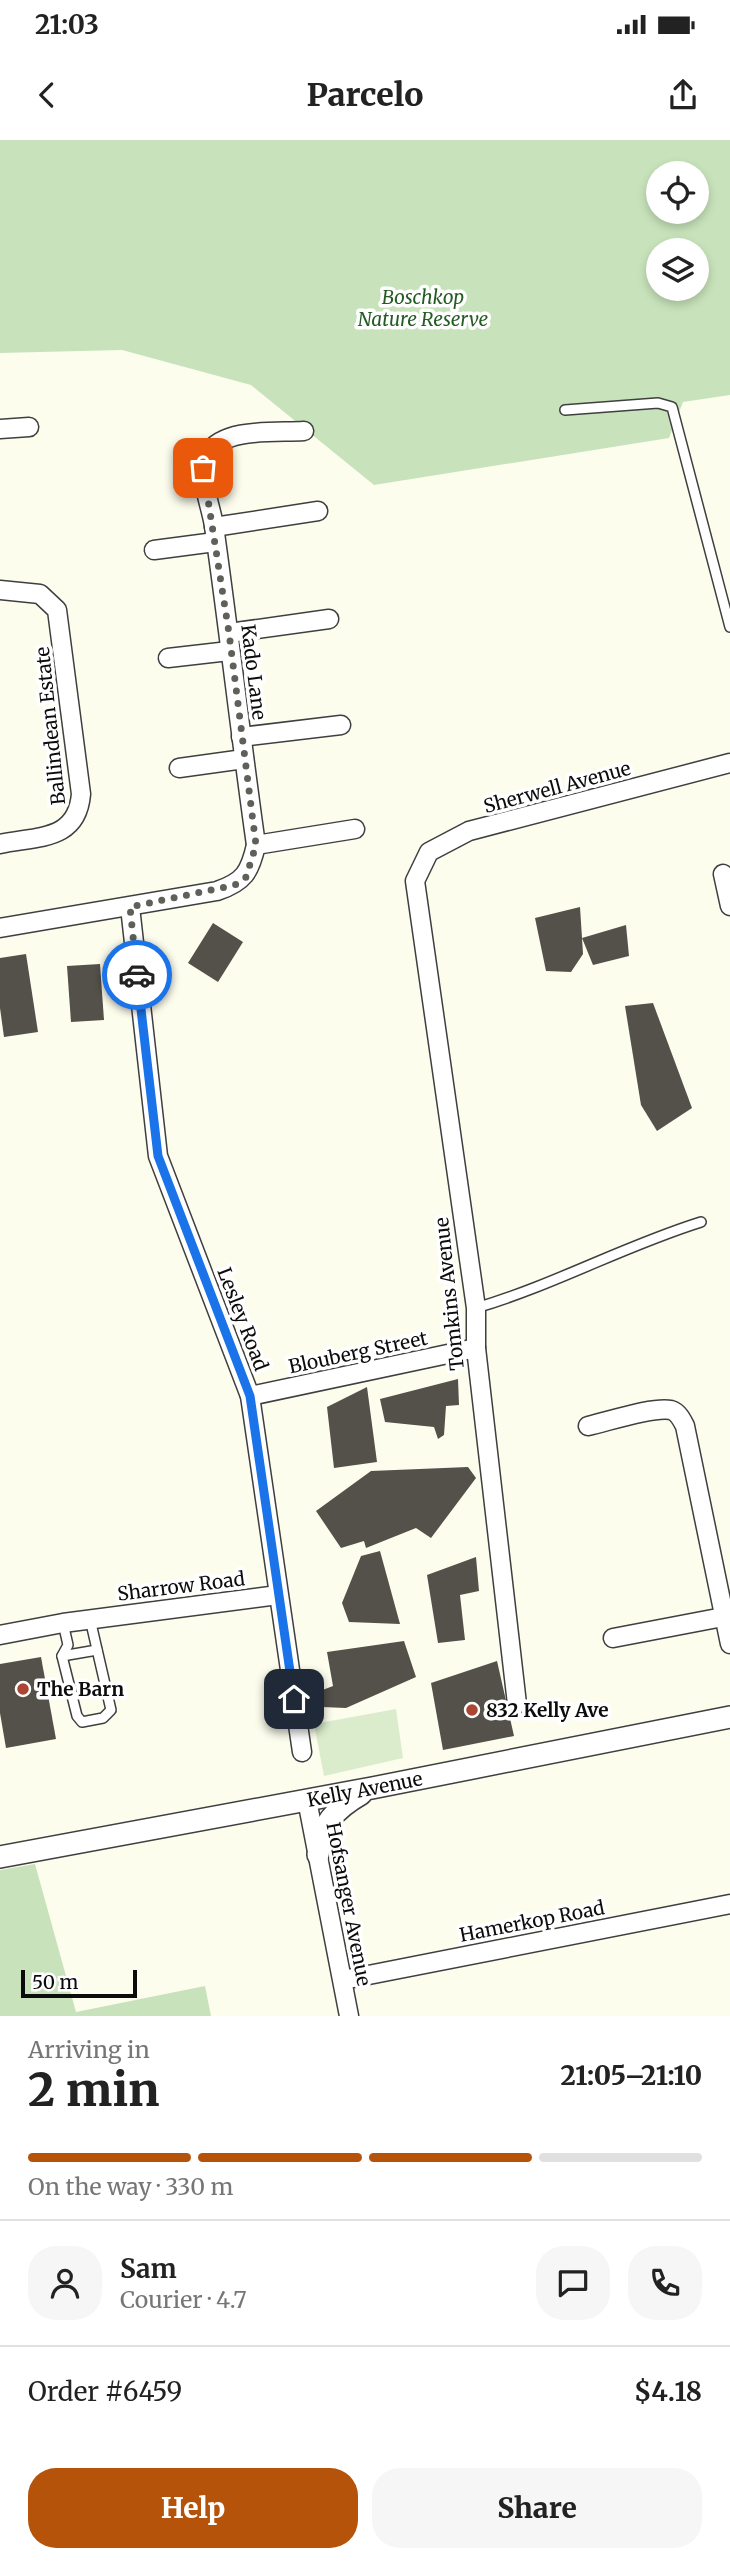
<!DOCTYPE html>
<html lang="en">
<head>
<meta charset="utf-8">
<style>
	:root { --surface:#fff; --page:#f6f6f6; --text:#222; --muted:#767676; --line:#e0e0e0; --accent:#b45309 }
	body { margin:0; font-family:Merriweather,serif; background:var(--page); color:var(--text); height:100vh; display:flex; flex-direction:column; font-size:26px; white-space:nowrap }
	* { box-sizing:border-box; margin:0 }
	p { font-size:23px; color:var(--muted) }
	.icon { flex:none; width:38px; height:38px; fill:none; stroke:currentColor; stroke-width:2; stroke-linecap:round; stroke-linejoin:round }
	.map { position:relative; height:1876px; overflow:hidden }
	.side { display:flex; flex-direction:column; background:var(--surface); flex:1 }
	.side>* { flex:none }
	.tools { position:absolute; left:646px; top:21px; display:grid; gap:14px }
	.tools a { display:grid; place-items:center; width:63px; height:63px; border-radius:50%; background:var(--surface); box-shadow:0 4px 10px #0003; font-size:35px }
	.scale { position:absolute; left:21px; bottom:18px; width:116px; box-sizing:border-box; padding-left:7px; border:4px solid #0c0c0c; border-top:0; font-size:19px; line-height:24px; white-space:nowrap; color:#0c0c0c; -webkit-text-stroke:5px #fff; paint-order:stroke }
	.pin { position:absolute; display:grid; place-items:center; width:60px; height:60px; color:#fff; margin:-30px; border-radius:14px; box-shadow:0 4px 10px #0006 }
	.courier { position:absolute; display:grid; place-items:center; width:70px; height:70px; margin:-35px; border:5px solid #1a73e8; border-radius:50%; background:#fff; color:#222; box-shadow:0 2px 9px #0007 }
	.head em { font-style:normal; font-weight:800 }
	.head div { display:flex; flex-direction:column-reverse }
	.head { display:flex; align-items:center; justify-content:space-between; height:119px; padding:0 28px }
	h1 { font-size:46px; font-weight:800; line-height:52px }
	.bar { display:grid; grid-template-columns:repeat(4,1fr); gap:10px 7px; align-content:center; height:84px; padding:0 28px }
	.bar i { height:9px; border-radius:5px; background:var(--line) }
	.bar .on { background:var(--accent) }
	.bar p { grid-column:span 4 }
	.line { display:flex; align-items:center; gap:18px; padding:0 28px; border-top:2px solid var(--line) }
	.line div { flex:1 }
	.round { display:grid; place-items:center; flex:none; width:74px; height:74px; border-radius:28px; background:var(--page) }
	.action { display:flex; gap:14px; margin-top:auto; padding:14px 28px }
	.action a { flex:1; height:80px; border-radius:28px; background:var(--accent); color:#fff; font-size:28px; font-weight:800; line-height:80px; text-align:center }
	.action a+a { background:var(--page); color:var(--text) }
	.status { display:flex; justify-content:space-between; align-items:center; height:49px; padding:0 35px; background:var(--surface); direction:ltr }
	.status svg { height:19px; fill:currentColor }
	header { display:flex; justify-content:space-between; align-items:center; height:91px; padding:0 28px; background:var(--surface); font-size:32px; font-weight:800 }
	.map>svg:first-child { display:block }
</style>
</head>
<body>
<div class="status"><b>21:03</b><svg viewBox="0 0 49 12"><path d="M0 12V9h3v3zM5 12V6h3v6zM10 12V3h3v9zM15 12V0h3v12zM26 1h20v11H26zM47 4h2v5h-2z"/></svg></div>
<header><svg class="icon" aria-label="back" viewBox="0 0 24 24"><path d="M15 5l-7 7 7 7"/></svg>Parcelo<svg class="icon" aria-label="share" viewBox="0 0 24 24"><path d="M12 15V3M7 8l5-5 5 5M5 13v7h14v-7"/></svg></header>
<div class="map">
<svg width="730" height="1876" viewBox="0 0 730 1876">
	<rect width="100%" height="100%" fill="#fdfdee"/>
	<g fill="#c8e3bb" fill-rule="evenodd">
		<path d="M0 0H730V255L683 262 669 298 374 345 251 245 122 210 0 213ZM658 33H696V72H658ZM658 110H696V149H658Z"/>
		<path d="M35 1724 76 1872 205 1846 211 1876H0V1730Z"/>
	</g>
	<path fill="#daeccc" d="M396 1569 403 1618 324 1636 314 1584Z"/>
	<g fill="#54504a">
		<path d="M580 767 582 798 626 785 629 816 593 825 582 798 583 814 571 832 546 831 535 778Z"/>
		<path d="M213 783 243 802 218 842 188 823Z"/>
		<path d="M26 814 38 892 4 897 0 868V818Z"/>
		<path d="M100 824 104 880 71 882 67 826Z"/>
		<path d="M653 863 692 968 657 991 641 965 625 866Z"/>
		<path d="M458 1239 459 1265 446 1266 444 1295 438 1299 434 1287 385 1282 380 1259Z"/>
		<path d="M367 1247 377 1322 334 1328 327 1267Z"/>
		<path d="M468 1327 476 1338 431 1398 416 1388 366 1408 364 1401 341 1408 316 1371 371 1331Z"/>
		<path d="M380 1411 400 1484 349 1482 342 1463 361 1416Z"/>
		<path d="M476 1417 479 1451 460 1455 465 1500 438 1503 427 1435Z"/>
		<path d="M404 1501 416 1537 346 1568 322 1567 320 1551 333 1546 327 1512Z"/>
		<path d="M41 1517 56 1599 6 1608 0 1573V1524Z"/>
		<path d="M497 1521 514 1596 443 1610 431 1543Z"/>
	</g>
	<g fill="none" stroke-linecap="round" stroke-linejoin="round">
		<g stroke="#3f3f3f" stroke-width="12">
			<g id="service">
				<path d="M565 270 658 263 672 267 730 487"/>
				<path d="M476 1168C554 1145 624 1106 701 1082"/>
				<path d="M63 1483 68 1505 62 1516 77 1576 82 1582 103 1578 111 1570 90 1479"/>
				<path d="M62 1516 97 1510"/>
			</g>
		</g>
		<g stroke="#3f3f3f" stroke-width="21">
			<g id="minor">
				<path d="M0 289 29 287"/>
				<path d="M214 387 318 371"/>
				<path d="M154 410 215 402"/>
				<path d="M0 450 40 454 57 470 81 654C77 701 38 696 0 704"/>
				<path d="M229 493 329 479"/>
				<path d="M168 518 229 511"/>
				<path d="M241 597 341 585"/>
				<path d="M179 628 244 619"/>
				<path d="M256 705 355 689"/>
				<path d="M723 734 730 766"/>
				<path d="M130 767 158 1016 250 1256 302 1612"/>
				<path d="M0 788 217 751C244 742 250 732 256 705 241 599 229 492 214 386 211 365 196 332 208 313 225 287 277 293 304 291"/>
				<path d="M250 1256 476 1208"/>
				<path d="M588 1286C607 1282 653 1266 671 1270 678 1272 682 1280 685 1286L730 1504"/>
				<path d="M0 1495 63 1483 278 1455"/>
				<path d="M613 1498 723 1477"/>
				<path d="M517 1564 476 1208V1168L415 741 429 712 469 691 730 623"/>
				<path d="M307 1660 349 1876"/>
				<path d="M343 1840 730 1764"/>
			</g>
		</g>
		<g stroke="#3f3f3f" stroke-width="24">
			<g id="tertiary">
				<path d="M318 1715C320 1685 335 1669 361 1654"/>
				<path id="s1" d="M0 1717 372 1648 730 1577"/>
			</g>
		</g>
		<use href="#service" stroke="#fff" stroke-width="9"/>
		<use href="#minor" stroke="#fff" stroke-width="18"/>
		<use href="#tertiary" stroke="#fff" stroke-width="21"/>
	</g>
	<g fill="none" stroke-linecap="round" stroke-linejoin="round">
		<path stroke="#60605b" stroke-width="7" stroke-dasharray="0 12.6" d="M137 835 130 767 235 745 246 737 256 705 229 493 203 328"/>
		<path stroke="#1a73e8" stroke-width="9" d="M137 835 158 1016 250 1256 294 1559"/>
	</g>
	<g fill="#ac4634" stroke="#fff" stroke-width="2.5">
		<circle cx="23" cy="1549" r="7"/>
		<circle cx="472" cy="1570" r="7"/>
	</g>
	<g text-anchor="middle" dominant-baseline="central" stroke-width="7" stroke-linejoin="round" paint-order="stroke">
		<g font-size="19" font-style="italic" fill="#255c24" stroke="#fff">
			<text x="423" y="157">Boschkop<tspan x="423" dy="22">Nature Reserve</tspan></text>
		</g>
		<g font-size="19" fill="#0c0c0c" stroke="#fff">
			<text transform="translate(254 532) rotate(83)">Kado Lane</text>
			<text transform="translate(50 586) rotate(-96)">Ballindean Estate</text>
			<text transform="translate(557 647) rotate(-15)">Sherwell Avenue</text>
			<text transform="translate(449 1154) rotate(-96)">Tomkins Avenue</text>
			<text transform="translate(243 1179) rotate(69)">Lesley Road</text>
			<text transform="translate(358 1212) rotate(-12)">Blouberg Street</text>
			<text transform="translate(181 1446) rotate(-7)">Sharrow Road</text>
			<text stroke="none"><textPath href="#s1" startOffset="371">Kelly Avenue</textPath></text>
			<text transform="translate(349 1764) rotate(79)">Hofsanger Avenue</text>
			<text transform="translate(532 1781) rotate(-11)">Hamerkop Road</text>
		</g>
		<g font-size="19" font-weight="bold" fill="#0c0c0c" stroke="#fff" text-anchor="start">
			<text x="37" y="1549">The Barn</text>
			<text x="486" y="1570">832 Kelly Ave</text>
		</g>
	</g>
</svg>
<div class="tools">
<a><svg class="icon" aria-label="locate" viewBox="0 0 24 24"><circle cx="12" cy="12" r="6"/><path d="M12 2v4M12 18v4M2 12h4M18 12h4"/></svg></a>
<a><svg class="icon" aria-label="layers" viewBox="0 0 24 24"><path d="M12 4l9 5-9 5-9-5zM3 14l9 5 9-5"/></svg></a>
</div>
<div class="scale">50 m</div>
<div class="pin" style="left:203px;top:328px;background:#ea580c"><svg class="icon" aria-label="bag" viewBox="0 0 24 24"><path d="M5 8h14l-1 12H6zM9 8a3 3 0 0 1 6 0"/></svg></div>
<div class="pin" style="left:294px;top:1559px;background:#1f2937"><svg class="icon" aria-label="home" viewBox="0 0 24 24"><path d="M3 11l9-7 9 7M6 9v11h12V9"/></svg></div>
<div class="courier" style="left:137px;top:835px"><svg class="icon" aria-label="car" viewBox="0 0 24 24"><path d="M5 17H2v-5l4-1 3-4h7l3 4 3 1v5h-3M9 17h6M6 11h13"/><circle cx="7" cy="17" r="2"/><circle cx="17" cy="17" r="2"/></svg></div>
</div>
<section class="side">
<div class="head"><div><h1>2 min</h1><p>Arriving in</p></div><em>21:05–21:10</em></div>
<div class="bar"><i class="on"></i><i class="on"></i><i class="on"></i><i></i><p>On the way · 330 m</p></div>
<div class="line" style="height:126px"><a class="round"><svg class="icon" aria-label="person" viewBox="0 0 24 24"><circle cx="12" cy="8" r="4"/><path d="M4 21q1-7 8-7t8 7"/></svg></a><div><b>Sam</b><p>Courier · 4.7</p></div><a class="round"><svg class="icon" aria-label="chat" viewBox="0 0 24 24"><path d="M4 5h16v11H9l-5 4z"/></svg></a><a class="round"><svg class="icon" aria-label="phone" viewBox="0 0 24 24"><path d="M5 4h4l2 5-3 2q2 4 5 5l2-3 5 2v4C11 20 4 13 5 4z"/></svg></a></div>
<div class="line" style="height:91px"><div>Order #6459</div><b>$4.18</b></div>
<div class="action"><a>Help</a><a>Share</a></div>
</section>
</body>
</html>
